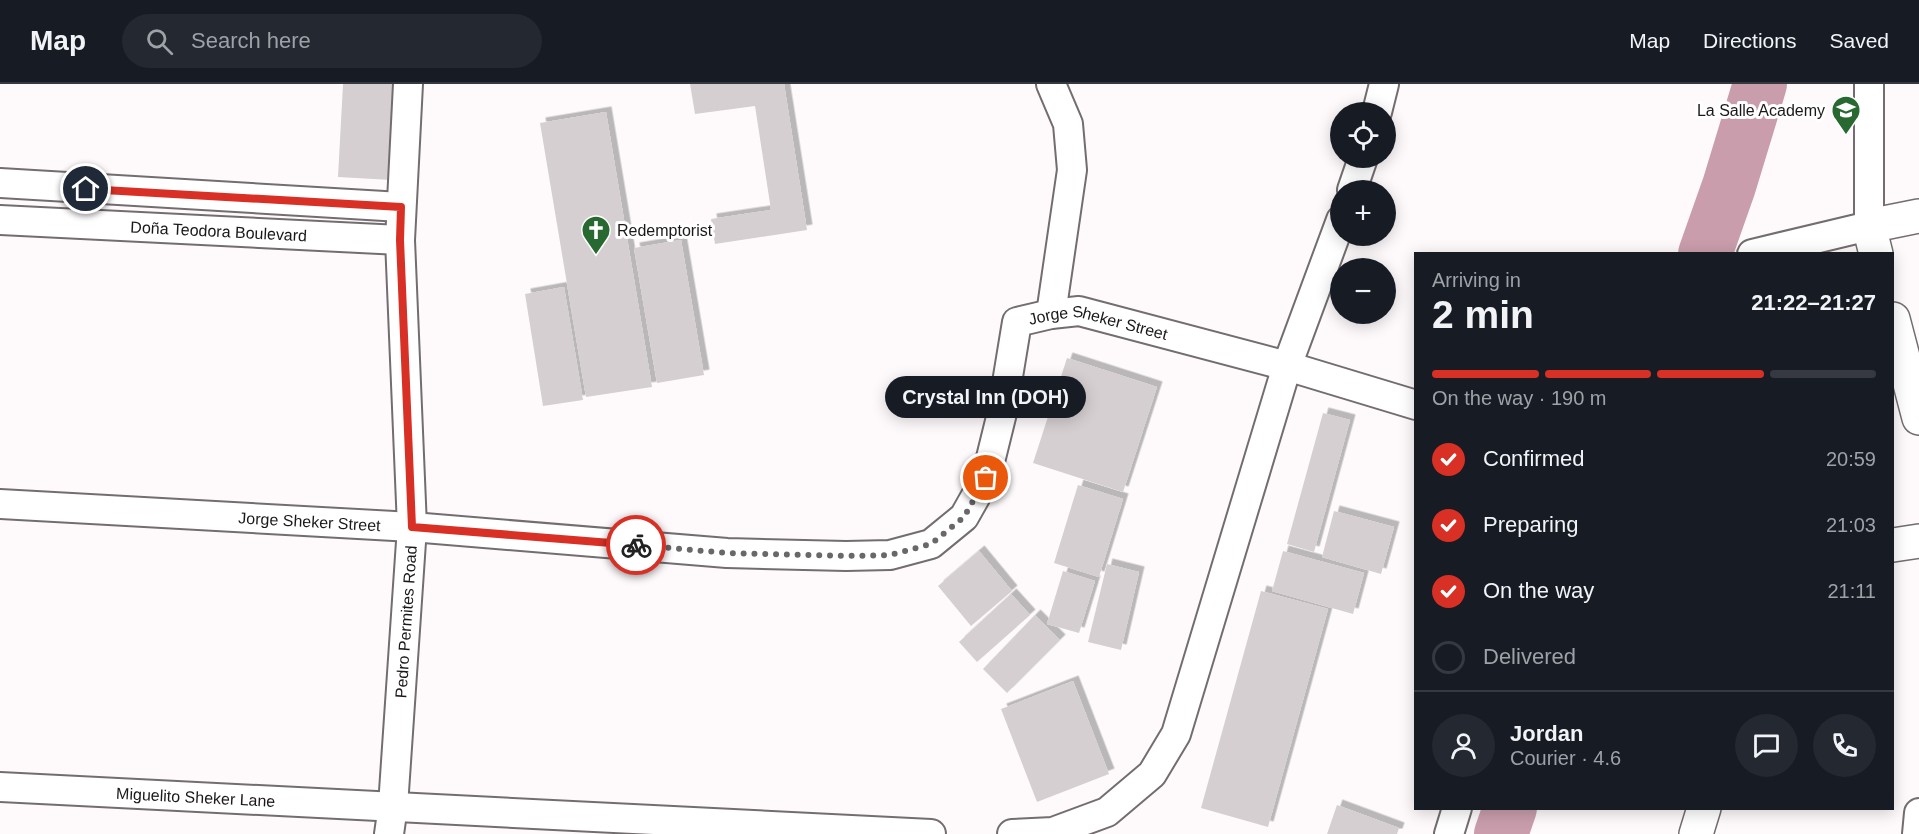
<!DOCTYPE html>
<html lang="en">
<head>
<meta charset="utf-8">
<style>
	:root { --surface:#171b24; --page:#242831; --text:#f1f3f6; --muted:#9ea1a6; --line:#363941; --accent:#d93025 }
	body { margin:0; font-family:Helvetica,sans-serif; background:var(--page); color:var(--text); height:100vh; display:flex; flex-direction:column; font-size:22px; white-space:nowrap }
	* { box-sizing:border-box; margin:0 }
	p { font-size:20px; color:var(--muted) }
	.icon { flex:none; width:33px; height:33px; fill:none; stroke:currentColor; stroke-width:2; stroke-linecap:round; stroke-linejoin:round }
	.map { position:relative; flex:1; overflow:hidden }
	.side { position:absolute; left:1414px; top:168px; width:480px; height:558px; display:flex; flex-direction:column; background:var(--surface); border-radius:0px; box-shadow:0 3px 15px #0003 }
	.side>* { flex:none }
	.fabs { position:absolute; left:1330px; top:18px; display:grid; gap:12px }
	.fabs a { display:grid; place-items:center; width:66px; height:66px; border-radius:50%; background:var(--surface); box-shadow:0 3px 15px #0003; font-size:30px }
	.pin { position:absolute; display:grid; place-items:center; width:51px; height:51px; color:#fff; margin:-26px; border:3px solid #fff; border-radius:50%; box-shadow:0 2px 6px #0007 }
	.courier { position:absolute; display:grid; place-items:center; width:60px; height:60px; margin:-30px; border:4px solid #d93025; border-radius:50%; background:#fff; color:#222; box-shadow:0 2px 8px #0007 }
	.bubble { position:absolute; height:42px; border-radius:21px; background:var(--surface); box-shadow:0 3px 15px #0003; font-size:20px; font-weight:700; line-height:42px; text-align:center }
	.head em { font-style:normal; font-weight:700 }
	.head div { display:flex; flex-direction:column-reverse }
	.head { display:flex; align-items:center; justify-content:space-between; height:102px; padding:0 18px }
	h1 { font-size:39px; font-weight:700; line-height:45px }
	.bar { display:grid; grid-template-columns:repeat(4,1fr); gap:9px 6px; align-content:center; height:72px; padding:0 18px }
	.bar i { height:8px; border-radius:4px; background:var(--line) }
	.bar .on { background:var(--accent) }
	.bar p { grid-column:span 4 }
	.line { display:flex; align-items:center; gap:15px; padding:0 18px; border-top:2px solid var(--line) }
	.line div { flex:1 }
	.round { display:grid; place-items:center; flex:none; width:63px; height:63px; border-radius:32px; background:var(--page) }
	ol { padding:0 18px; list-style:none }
	li { display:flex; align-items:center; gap:18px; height:66px }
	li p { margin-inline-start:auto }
	li .icon { padding:6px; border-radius:50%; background:var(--accent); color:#fff; stroke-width:4 }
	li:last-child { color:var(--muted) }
	li i { width:33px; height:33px; border:3px solid var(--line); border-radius:50% }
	header { display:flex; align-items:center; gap:36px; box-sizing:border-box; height:84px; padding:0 30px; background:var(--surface); border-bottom:2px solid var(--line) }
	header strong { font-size:28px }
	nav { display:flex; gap:33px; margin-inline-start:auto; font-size:21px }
	.search { width:420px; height:54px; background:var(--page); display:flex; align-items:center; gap:15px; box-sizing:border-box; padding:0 21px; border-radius:33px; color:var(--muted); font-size:22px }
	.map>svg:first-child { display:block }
</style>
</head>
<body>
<header>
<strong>Map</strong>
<div class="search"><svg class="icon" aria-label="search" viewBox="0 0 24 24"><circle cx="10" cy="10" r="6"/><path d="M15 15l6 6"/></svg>Search here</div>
<nav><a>Map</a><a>Directions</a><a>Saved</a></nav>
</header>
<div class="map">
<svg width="1919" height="750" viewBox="0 0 1919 750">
	<defs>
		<filter id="shadow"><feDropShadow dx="5.5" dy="-5.5" stdDeviation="0" flood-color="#0004"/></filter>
	</defs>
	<rect width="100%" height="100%" fill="#fefafb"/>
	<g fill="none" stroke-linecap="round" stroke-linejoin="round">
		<g stroke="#c99dac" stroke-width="54">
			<path d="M1705 170 1729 102 1760 0"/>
			<path d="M1501 750 1510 724"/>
		</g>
	</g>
	<g fill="#d6cfd1" filter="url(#shadow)">
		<path d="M343 0H396L391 96 338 93Z"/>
		<path d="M690 0H784L807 146 715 160 711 135 771 126 755 22 695 30Z"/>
		<path d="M606 28 652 303 586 313 540 39Z"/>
		<path d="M681 156 704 291 657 299 634 164Z"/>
		<path d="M564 203 583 316 543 322 525 210Z"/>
		<path d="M1067 274 1157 303 1123 408 1033 379Z"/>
		<path d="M1323 329 1350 336 1314 468 1287 460Z"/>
		<path d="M1078 401 1123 415 1099 493 1054 479Z"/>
		<path d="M1334 427 1394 443 1381 490 1322 473Z"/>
		<path d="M979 467 1012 507 971 542 938 502Z"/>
		<path d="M1283 467 1364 489 1353 530 1272 507Z"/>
		<path d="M1107 480 1139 488 1121 566 1088 558Z"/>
		<path d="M1063 487 1095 497 1079 549 1047 540Z"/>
		<path d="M1261 507 1328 525 1268 743 1201 724Z"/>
		<path d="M1011 510 1030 531 977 578 959 558Z"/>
		<path d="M1035 531 1060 556 1007 609 983 585Z"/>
		<path d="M1073 597 1109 690 1037 718 1001 625Z"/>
		<path d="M1337 721 1399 744 1397 750H1327Z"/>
	</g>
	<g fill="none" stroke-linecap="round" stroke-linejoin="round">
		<g stroke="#736d6f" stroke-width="32">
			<g id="minor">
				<path d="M1051 0 1068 40 1072 86 1051 230"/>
				<path d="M1377 28 1384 0"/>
				<path d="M0 99 401 123"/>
				<path d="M1352 106 1363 74"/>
				<path id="s1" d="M0 136 400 156"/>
				<path d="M1752 170 1869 142V0"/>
				<path id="s2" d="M0 420 412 443 727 469 846 472 890 471 931 460 964 433 986 394 1002 329 1017 238 1051 230 1079 227 1287 282 1416 321"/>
				<path id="s3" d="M0 703 931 750"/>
				<path id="s4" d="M389 750 393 722 412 443 400 156 408 0"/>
				<path d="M1012 750 1053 748 1107 728 1152 690 1176 650 1287 282 1341 136"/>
				<path d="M1449 750 1457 724"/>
				<path d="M1917 750 1919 729"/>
			</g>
		</g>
		<g stroke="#736d6f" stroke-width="36">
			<g id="tertiary">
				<path d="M1876 170 1869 142 1919 132"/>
				<path d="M1893 235 1919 334"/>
				<path d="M1893 461 1919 457"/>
				<path d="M1696 750 1704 724"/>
			</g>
		</g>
		<use href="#minor" stroke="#fff" stroke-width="28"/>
		<use href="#tertiary" stroke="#fff" stroke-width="33"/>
	</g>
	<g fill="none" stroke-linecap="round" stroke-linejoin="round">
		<path stroke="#6a6768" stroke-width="6" stroke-dasharray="0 10.8" d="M636 461 727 469 846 472 890 471 931 460 964 433 986 394"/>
		<path stroke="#d93025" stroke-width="8" d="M86 105 401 123 400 156 412 443 636 461"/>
	</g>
	<defs>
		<g id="school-pin" transform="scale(1.5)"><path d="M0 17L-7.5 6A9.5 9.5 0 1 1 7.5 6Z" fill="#286932" stroke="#fff"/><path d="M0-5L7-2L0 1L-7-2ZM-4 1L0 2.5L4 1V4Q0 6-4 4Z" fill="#fff"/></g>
		<g id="church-pin" transform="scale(1.5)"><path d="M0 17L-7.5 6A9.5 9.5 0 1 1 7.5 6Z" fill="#286932" stroke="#fff"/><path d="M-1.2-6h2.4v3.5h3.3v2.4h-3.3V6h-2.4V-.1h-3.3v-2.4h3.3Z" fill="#fff"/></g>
	</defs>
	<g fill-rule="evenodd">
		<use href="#school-pin" x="1846" y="26"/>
		<use href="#church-pin" x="596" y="146"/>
	</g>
	<g text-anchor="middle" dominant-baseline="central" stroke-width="6" stroke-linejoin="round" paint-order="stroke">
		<g font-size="16" fill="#1b1819" stroke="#fff" text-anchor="end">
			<text x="1825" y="26">La Salle Academy</text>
			<text x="617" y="146" text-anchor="start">Redemptorist</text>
		</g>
		<g font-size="16" fill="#1b1819" stroke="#fff">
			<text stroke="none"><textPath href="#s1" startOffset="219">Doña Teodora Boulevard</textPath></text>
			<text stroke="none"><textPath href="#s2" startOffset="1264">Jorge Sheker Street</textPath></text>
			<text stroke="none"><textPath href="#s2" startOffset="310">Jorge Sheker Street</textPath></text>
			<text stroke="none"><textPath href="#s4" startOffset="213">Pedro Permites Road</textPath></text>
			<text stroke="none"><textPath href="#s3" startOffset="196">Miguelito Sheker Lane</textPath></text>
		</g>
	</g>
</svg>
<div class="fabs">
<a><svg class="icon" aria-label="locate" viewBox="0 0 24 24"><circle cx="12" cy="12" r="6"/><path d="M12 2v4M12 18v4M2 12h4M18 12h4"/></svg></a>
<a>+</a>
<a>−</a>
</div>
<div class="pin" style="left:986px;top:394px;background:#ea580c"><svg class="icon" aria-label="bag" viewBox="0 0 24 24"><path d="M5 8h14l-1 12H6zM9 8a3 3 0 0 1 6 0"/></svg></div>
<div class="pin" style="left:86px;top:105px;background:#1f2937"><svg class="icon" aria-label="home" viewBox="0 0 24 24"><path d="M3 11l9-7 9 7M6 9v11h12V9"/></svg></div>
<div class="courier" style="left:636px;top:461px"><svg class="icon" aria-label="bike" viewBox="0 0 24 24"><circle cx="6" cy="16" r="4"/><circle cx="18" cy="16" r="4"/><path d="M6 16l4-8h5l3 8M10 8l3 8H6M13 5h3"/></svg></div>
<div class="bubble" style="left:885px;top:292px;width:201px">Crystal Inn (DOH)</div>
<section class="side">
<div class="head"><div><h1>2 min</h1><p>Arriving in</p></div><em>21:22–21:27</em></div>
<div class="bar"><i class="on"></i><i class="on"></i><i class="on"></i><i></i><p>On the way · 190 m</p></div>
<ol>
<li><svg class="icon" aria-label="check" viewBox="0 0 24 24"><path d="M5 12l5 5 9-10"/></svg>Confirmed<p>20:59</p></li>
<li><svg class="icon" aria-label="check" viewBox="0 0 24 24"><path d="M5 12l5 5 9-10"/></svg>Preparing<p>21:03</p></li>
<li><svg class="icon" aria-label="check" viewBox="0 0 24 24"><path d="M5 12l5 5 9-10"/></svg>On the way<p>21:11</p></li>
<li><i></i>Delivered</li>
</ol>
<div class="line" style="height:108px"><a class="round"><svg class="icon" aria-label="person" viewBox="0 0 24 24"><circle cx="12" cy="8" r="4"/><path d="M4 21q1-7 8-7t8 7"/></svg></a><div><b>Jordan</b><p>Courier · 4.6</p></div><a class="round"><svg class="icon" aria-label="chat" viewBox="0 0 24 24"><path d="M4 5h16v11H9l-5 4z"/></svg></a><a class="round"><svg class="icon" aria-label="phone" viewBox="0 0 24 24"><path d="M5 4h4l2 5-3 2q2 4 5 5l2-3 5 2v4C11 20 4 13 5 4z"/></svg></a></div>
</section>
</div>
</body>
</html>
